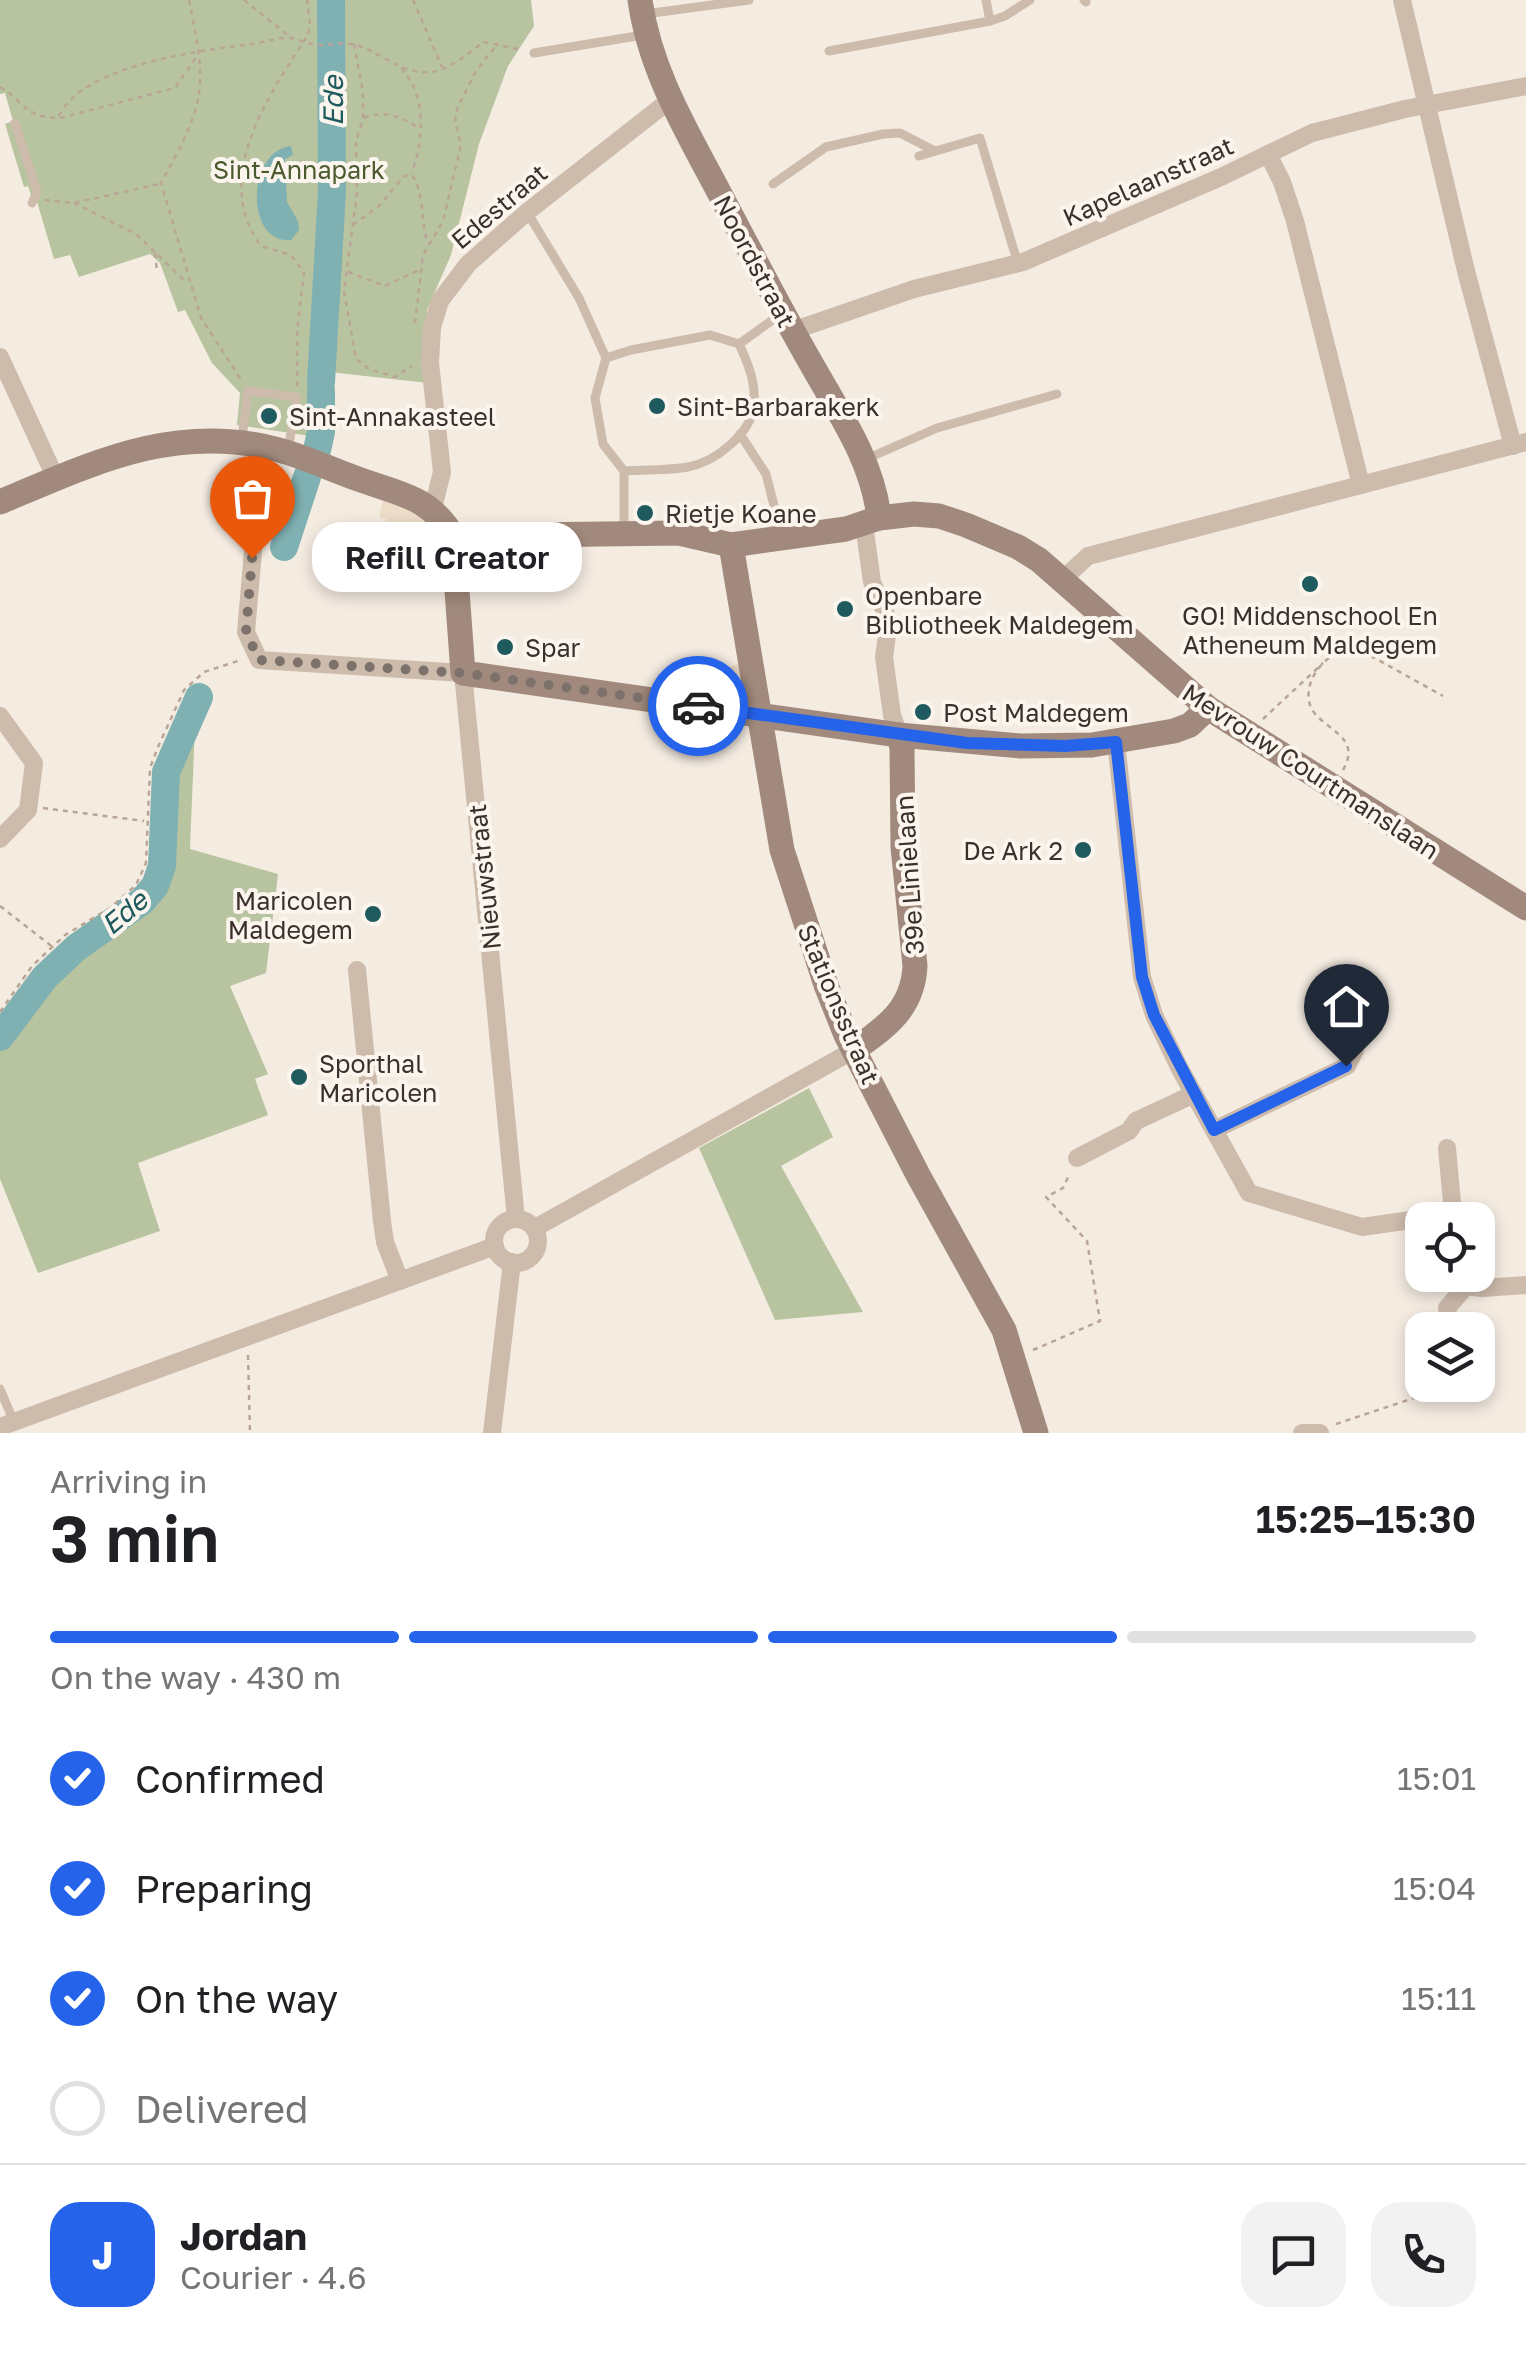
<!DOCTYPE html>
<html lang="en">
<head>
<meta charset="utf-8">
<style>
	:root { --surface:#fff; --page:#f2f2f2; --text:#202124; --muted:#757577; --line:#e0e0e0; --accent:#2563eb }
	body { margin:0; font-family:"Golos Text",sans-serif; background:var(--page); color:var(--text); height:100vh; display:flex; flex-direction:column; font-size:38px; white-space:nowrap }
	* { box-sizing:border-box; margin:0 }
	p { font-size:32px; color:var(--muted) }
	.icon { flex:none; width:55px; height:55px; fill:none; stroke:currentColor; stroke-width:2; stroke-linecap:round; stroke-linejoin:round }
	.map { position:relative; height:1433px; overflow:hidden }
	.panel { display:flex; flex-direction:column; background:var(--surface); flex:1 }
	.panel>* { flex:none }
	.controls { position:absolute; left:1405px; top:1202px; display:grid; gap:20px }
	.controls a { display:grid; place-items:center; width:90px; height:90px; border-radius:20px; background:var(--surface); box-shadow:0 5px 15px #0003; font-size:50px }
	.pin { position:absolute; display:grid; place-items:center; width:85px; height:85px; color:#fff; margin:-102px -42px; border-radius:50% 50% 50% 0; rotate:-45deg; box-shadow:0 0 10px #0007 }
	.pin .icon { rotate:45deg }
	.courier { position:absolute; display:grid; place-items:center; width:100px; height:100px; margin:-50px; border:8px solid #2563eb; border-radius:50%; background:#fff; color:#222; box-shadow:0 2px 12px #0007 }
	.bubble { position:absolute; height:70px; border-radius:30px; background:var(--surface); box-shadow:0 5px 15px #0003; font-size:32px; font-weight:600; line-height:70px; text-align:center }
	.head em { font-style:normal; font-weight:600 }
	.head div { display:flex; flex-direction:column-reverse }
	.head { display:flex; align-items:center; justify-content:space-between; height:170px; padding:0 50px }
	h1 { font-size:65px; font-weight:600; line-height:75px }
	.bar { display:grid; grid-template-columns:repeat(4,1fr); gap:15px 10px; align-content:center; height:120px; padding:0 50px }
	.bar i { height:12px; border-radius:8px; background:var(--line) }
	.bar .selected { background:var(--accent) }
	.bar p { grid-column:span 4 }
	.line { display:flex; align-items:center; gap:25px; padding:0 50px; border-top:2px solid var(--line) }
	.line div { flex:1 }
	.round { display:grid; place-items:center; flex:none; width:105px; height:105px; border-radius:30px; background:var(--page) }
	ol { padding:0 50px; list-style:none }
	li { display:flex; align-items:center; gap:30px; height:110px }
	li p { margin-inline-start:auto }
	li .icon { padding:10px; border-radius:50%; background:var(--accent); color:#fff; stroke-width:4 }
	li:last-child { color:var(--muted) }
	li i { width:55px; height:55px; border:5px solid var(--line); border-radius:50% }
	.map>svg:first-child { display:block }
</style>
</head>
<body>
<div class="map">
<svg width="1526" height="1433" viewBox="0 0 1526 1433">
	<rect width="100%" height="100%" fill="#f4ebe1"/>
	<g fill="#b8c4a0">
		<path d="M0 0H531L534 26 508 66 479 144 451 255 427 310 428 383 329 372 328 434 323 453 307 449 310 436 237 425 240 393 212 363 185 310 178 312 160 263 150 254 79 277 70 255 54 259 35 195H31L28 186 24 187 5 124 13 121 5 93 0 94Z"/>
		<path d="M187 724 195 726 190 849 278 874 266 973 230 986 268 1074 255 1079 268 1115 138 1163 160 1231 38 1273 0 1179V1037L45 977 76 948 142 901 155 886 162 866 166 772Z"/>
		<path d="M809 1088 833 1137 781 1166 863 1312 775 1320 699 1148Z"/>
	</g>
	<g fill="#ecdcc8">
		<path d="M383 500 436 519 445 554 438 564 439 586 367 564 371 547 379 549V538H382V524L387 519 379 517Z"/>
		<path d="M742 662 748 698 712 693 719 676 729 667Z"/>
	</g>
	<path fill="#7fb0b2" d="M291 146 293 155 285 159 287 202 298 221 299 230 291 240C244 244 247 150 291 146Z"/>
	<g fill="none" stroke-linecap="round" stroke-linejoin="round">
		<g stroke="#7fb0b2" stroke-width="28">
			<path d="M321 382 332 191 331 0"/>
			<path d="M317 450 321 432V391"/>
			<path d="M284 547 307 477"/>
			<path d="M0 1037 45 977 76 948 142 901 155 886 162 866 166 772 199 697"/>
		</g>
		<g stroke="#b9a596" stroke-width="2.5" stroke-dasharray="5 5" stroke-linecap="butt">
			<path d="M189 0C208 91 205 103 161 183L201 318 242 381"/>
			<path d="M244 0 290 37"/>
			<path d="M413 0 442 67"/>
			<path d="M354 44 363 93V119L356 141 357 193 344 291 356 359 369 369 395 377 412 366"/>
			<path d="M401 68C428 97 423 140 412 173"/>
			<path d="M0 87C24 101 23 117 58 118 80 65 202 50 253 44 264 42 280 37 291 38 302 40 310 45 321 45 331 45 342 42 352 44 377 49 400 75 431 72 450 70 469 52 484 42L523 50"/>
			<path d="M60 118 175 88 199 53"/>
			<path d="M364 118C384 110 400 116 417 127"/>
			<path d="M45 200 74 203 159 184"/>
			<path d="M74 203 136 234 186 282"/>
			<path d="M353 225 379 206 404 176 412 175C425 193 420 222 428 244"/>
			<path d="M155 253 157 271"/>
			<path d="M348 272 385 286 419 270"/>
			<path d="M415 323 423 255 443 221 461 145 455 121 457 109 476 71 498 43"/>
			<path d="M297 386V331L304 272 291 255 261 246C210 178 270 93 308 35L310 25 307 0"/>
			<path d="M1263 719 1323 663"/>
			<path d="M1343 770C1364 734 1319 730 1310 705 1301 676 1335 642 1362 651L1443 696"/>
			<path d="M43 808 144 821"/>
			<path d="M0 906 54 948"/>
			<path d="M0 1012 32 966 65 935 110 908 136 885 146 863 150 768 158 747 184 690 204 672 241 660"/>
			<path d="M1033 1350 1100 1321 1087 1241 1046 1197 1063 1188 1069 1175"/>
			<path d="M248 1355 250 1433"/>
			<path d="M1336 1424 1453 1385"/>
		</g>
		<g stroke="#cdbbac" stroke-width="9">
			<path d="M1084 0 1086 2"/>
			<path d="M645 14 749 0"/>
			<path d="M990 21 1005 16 1030 0"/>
			<path d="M829 51 990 21 986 0"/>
			<path d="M534 53 643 35"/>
			<path d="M15 123 37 192 32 203"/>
			<path d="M919 156 980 138 1018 264"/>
			<path d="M773 184 826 147 883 134 900 133 935 151"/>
			<path d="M527 212 579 298 606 358"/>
			<path d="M739 344 781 314"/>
			<path d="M740 434 766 474 781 533"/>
			<path d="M242 438 248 391 297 397 288 450"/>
			<path d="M866 459 937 428 1057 394"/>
			<path d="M624 471C645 469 668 471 688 467 715 462 751 434 754 405 756 383 748 363 739 344L710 335 631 350 606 358 595 398 603 444 624 471V530"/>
			<path d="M0 1389 14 1422"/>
		</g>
		<g stroke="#cdbbac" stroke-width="18">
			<path d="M1402 0 1466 271 1513 446"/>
			<path d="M1268 154 1282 182 1295 221 1361 485"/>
			<path d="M792 331 914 289 1023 262 1221 177 1312 133 1405 109 1526 86"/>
			<path d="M0 357 56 479"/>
			<path d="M262 447 246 632 259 660 463 673 516 1219"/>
			<path d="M433 508 442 472 430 363 432 327 440 301 468 264 527 212 670 100"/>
			<path d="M864 524 872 582 889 621 884 657 892 715 899 735"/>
			<path d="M1062 580 1088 556 1526 442"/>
			<path d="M0 716 34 763 28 810 0 839"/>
			<path d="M1116 742 1142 977 1154 1015 1180 1069 1249 1193 1362 1227 1453 1214 1455 1220"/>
			<path d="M357 970 382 1221 385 1242 400 1281"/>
			<path d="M1214 1130 1347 1066 1355 1050"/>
			<path d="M1447 1148 1453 1214"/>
			<path d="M1077 1158 1129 1131 1136 1121 1194 1094"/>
			<circle cx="516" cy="1241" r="22"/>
			<path d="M535 1228 854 1050"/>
			<path d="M1466 1286 1482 1288 1526 1285"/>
			<path d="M1450 1330 1447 1308 1466 1286V1275"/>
			<path d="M0 1427 495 1246"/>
			<path d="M492 1433 512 1262"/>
			<path d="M1302 1433H1320"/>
		</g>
		<g stroke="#a18a7d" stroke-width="25">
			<path d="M640 0C650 72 688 133 721 196 751 253 780 309 812 365 839 413 873 461 879 518"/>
			<path d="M0 502C93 463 176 422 279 450 305 457 332 470 358 479 399 494 429 496 453 536L463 673 899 735 1020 746 1092 745 1174 731 1190 725 1208 708"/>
			<path d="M453 536 679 533 731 545 846 529 879 518 914 514 939 516 966 525 1018 547 1039 560 1208 708 1526 908"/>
			<path d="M731 545 782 850 826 985 846 1035 918 1175 1004 1330 1036 1433"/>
			<path d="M854 1050C886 1027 913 1009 915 966L903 847 902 748 899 735"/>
		</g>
	</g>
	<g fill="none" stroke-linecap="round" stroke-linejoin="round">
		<path stroke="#7c716b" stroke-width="10" stroke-dasharray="0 18" d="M252 558 246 632 259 660 463 673 698 706"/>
		<path stroke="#2563eb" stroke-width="12" d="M698 706 967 743 1065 746 1116 742 1142 977 1154 1015 1214 1130 1346 1066"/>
	</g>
	<g fill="#1f5a5e" stroke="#fbf5ee" stroke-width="4">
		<circle cx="657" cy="406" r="10"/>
		<circle cx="269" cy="416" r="10"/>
		<circle cx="645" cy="513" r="10"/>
		<circle cx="1310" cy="584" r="10"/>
		<circle cx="845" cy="609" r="10"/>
		<circle cx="505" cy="647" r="10"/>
		<circle cx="923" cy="712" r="10"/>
		<circle cx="1083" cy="850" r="10"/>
		<circle cx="373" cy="914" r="10"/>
		<circle cx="299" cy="1077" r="10"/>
	</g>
	<g text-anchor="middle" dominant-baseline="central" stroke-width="8" stroke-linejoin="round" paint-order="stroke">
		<g font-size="25" fill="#4a5a2e" stroke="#fbf5ee">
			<text x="299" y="169">Sint-Annapark</text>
		</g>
		<g font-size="25" fill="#3b302b" stroke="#fbf5ee">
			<text transform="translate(1148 181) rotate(-24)">Kapelaanstraat</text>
			<text transform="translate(499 206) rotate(-40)">Edestraat</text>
			<text transform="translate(755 261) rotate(62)">Noordstraat</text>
			<text transform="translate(1311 771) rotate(33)">Mevrouw Courtmanslaan</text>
			<text transform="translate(909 875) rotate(-94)">39e Linielaan</text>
			<text transform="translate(484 877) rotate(-96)">Nieuwstraat</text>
			<text transform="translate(839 1004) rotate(67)">Stationsstraat</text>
		</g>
		<g font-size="25" fill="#3b302b" stroke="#fbf5ee" text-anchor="start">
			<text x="677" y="406">Sint-Barbarakerk</text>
			<text x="289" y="416">Sint-Annakasteel</text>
			<text x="665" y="513">Rietje Koane</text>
			<text x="865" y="595">Openbare<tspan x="865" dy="29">Bibliotheek Maldegem</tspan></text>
			<text x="1310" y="615" text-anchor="middle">GO! Middenschool En<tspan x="1310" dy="29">Atheneum Maldegem</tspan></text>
			<text x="525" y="647">Spar</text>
			<text x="943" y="712">Post Maldegem</text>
			<text x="1063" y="850" text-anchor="end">De Ark 2</text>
			<text x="353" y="900" text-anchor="end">Maricolen<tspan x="353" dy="29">Maldegem</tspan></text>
			<text x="319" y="1063">Sporthal<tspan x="319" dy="29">Maricolen</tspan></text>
		</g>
		<g font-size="28" font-style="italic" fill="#1f5a5e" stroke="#fbf5ee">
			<text transform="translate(332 101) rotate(-90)">Ede</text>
			<text transform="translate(124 912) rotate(-40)">Ede</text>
		</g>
	</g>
</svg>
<div class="controls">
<a><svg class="icon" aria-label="locate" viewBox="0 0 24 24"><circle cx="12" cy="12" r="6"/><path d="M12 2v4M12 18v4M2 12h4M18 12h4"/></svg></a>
<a><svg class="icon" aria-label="layers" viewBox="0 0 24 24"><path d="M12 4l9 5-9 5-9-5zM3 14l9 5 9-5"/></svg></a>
</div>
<div class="pin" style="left:252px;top:558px;background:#ea580c"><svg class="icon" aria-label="bag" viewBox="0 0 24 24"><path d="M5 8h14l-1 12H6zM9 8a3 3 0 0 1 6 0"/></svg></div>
<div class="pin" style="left:1346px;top:1066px;background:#1f2937"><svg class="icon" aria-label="home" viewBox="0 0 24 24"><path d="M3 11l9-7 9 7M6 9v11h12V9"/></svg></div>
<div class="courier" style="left:698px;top:706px"><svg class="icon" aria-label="car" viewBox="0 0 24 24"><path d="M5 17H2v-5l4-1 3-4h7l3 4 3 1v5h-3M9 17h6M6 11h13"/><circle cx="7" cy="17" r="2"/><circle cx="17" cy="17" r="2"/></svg></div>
<div class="bubble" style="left:312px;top:522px;width:270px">Refill Creator</div>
</div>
<section class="panel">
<div class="head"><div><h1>3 min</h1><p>Arriving in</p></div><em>15:25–15:30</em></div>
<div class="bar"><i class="selected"></i><i class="selected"></i><i class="selected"></i><i></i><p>On the way · 430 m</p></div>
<ol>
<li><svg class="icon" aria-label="check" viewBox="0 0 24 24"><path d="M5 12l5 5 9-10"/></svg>Confirmed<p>15:01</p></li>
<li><svg class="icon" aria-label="check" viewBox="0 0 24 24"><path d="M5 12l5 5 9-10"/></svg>Preparing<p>15:04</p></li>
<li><svg class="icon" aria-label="check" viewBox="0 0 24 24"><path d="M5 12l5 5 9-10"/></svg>On the way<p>15:11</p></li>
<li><i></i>Delivered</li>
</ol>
<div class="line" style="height:180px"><b class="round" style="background:var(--accent);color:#fff">J</b><div><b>Jordan</b><p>Courier · 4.6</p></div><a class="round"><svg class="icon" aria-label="chat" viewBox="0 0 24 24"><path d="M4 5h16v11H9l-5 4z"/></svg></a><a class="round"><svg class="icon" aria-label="phone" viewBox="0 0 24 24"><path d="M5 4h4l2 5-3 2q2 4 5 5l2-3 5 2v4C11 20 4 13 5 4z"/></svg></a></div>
</section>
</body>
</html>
